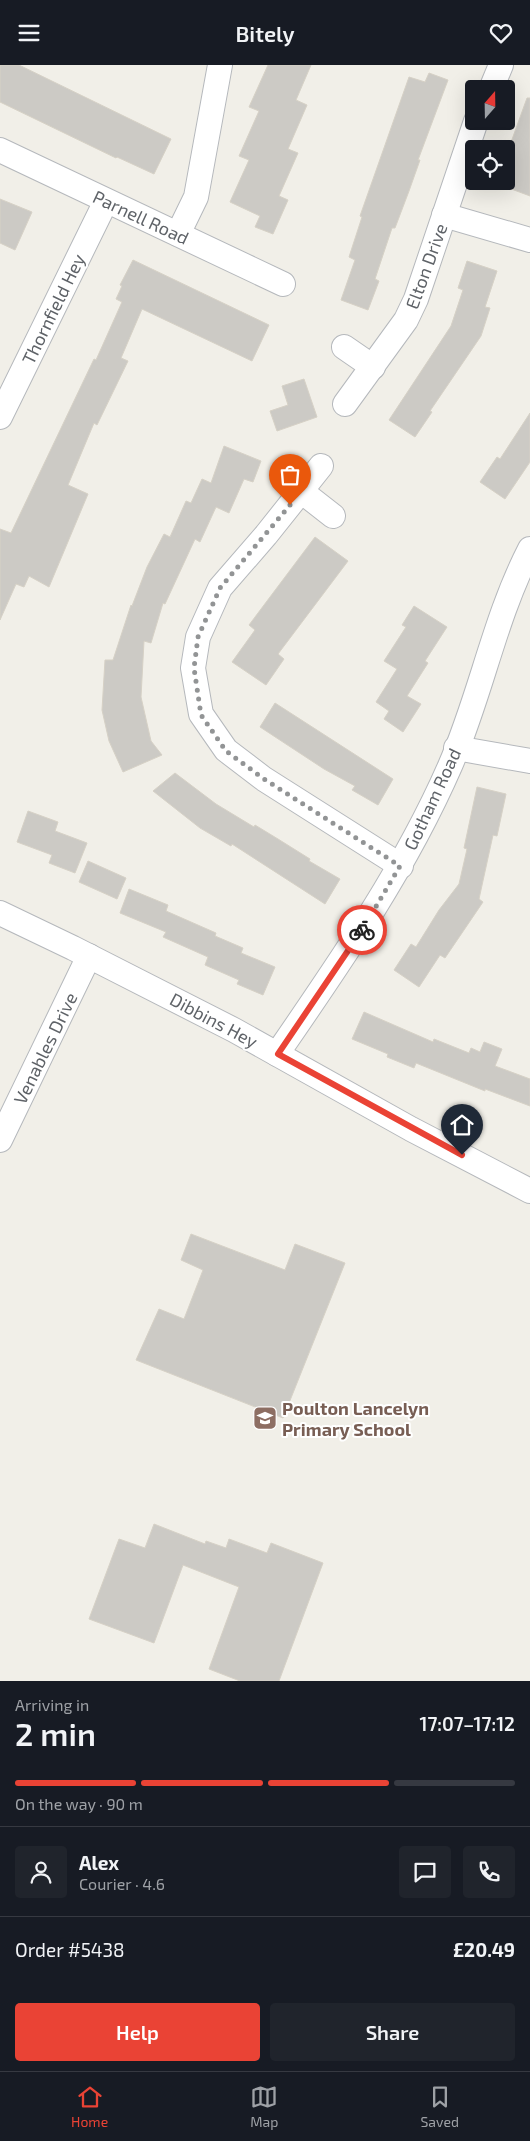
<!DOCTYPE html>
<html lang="en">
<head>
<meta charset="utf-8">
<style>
	:root { --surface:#171b24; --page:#20242c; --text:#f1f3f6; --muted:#9ea1a6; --line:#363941; --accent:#ea4335 }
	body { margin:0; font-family:"Exo 2",sans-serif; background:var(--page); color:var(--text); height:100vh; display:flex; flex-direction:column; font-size:19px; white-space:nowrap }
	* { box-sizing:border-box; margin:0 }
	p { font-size:16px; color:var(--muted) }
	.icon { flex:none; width:28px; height:28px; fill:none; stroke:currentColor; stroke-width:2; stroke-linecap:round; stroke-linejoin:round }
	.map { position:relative; height:1616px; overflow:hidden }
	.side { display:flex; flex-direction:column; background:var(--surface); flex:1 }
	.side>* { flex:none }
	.needle { width:32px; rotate:20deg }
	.tools { position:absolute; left:465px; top:15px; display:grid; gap:10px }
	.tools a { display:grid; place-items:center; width:50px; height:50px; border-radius:5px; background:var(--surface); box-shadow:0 5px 20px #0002; font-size:25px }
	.pin { position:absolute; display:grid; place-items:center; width:42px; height:42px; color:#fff; margin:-51px -21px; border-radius:50% 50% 50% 0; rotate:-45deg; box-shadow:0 0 5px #0007 }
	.pin .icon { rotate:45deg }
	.courier { position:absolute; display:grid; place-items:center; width:50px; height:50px; margin:-25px; border:4px solid #ea4335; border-radius:50%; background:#fff; color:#222; box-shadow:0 1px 6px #0007 }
	.head em { font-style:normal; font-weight:600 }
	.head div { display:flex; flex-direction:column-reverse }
	.head { display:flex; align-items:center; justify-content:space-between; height:85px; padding:0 15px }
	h1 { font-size:32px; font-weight:600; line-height:38px }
	.bar { display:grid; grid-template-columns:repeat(4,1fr); gap:8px 5px; align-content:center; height:60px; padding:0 15px }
	.bar i { height:6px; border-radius:4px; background:var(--line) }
	.bar .selected { background:var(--accent) }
	.bar p { grid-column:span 4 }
	.line { display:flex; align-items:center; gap:12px; padding:0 15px; border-top:1px solid var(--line) }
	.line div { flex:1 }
	.round { display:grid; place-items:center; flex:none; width:52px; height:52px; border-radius:5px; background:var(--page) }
	.cta { display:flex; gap:10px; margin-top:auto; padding:10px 15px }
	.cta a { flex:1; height:58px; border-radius:5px; background:var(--accent); color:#fff; font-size:20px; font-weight:600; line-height:58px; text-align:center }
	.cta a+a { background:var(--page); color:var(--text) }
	header { display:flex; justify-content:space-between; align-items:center; height:65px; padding:0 15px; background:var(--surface); font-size:22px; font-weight:600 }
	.tabs { display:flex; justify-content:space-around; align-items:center; height:70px; border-top:1px solid var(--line); background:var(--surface); font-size:14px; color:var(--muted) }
	.tabs a { display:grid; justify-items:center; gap:2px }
	.tabs .selected { color:var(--accent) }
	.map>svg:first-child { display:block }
</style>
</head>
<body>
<header><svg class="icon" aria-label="menu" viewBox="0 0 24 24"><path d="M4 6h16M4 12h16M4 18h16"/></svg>Bitely<svg class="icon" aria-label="heart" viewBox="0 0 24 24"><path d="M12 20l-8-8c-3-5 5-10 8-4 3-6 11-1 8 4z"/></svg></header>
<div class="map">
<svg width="530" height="1616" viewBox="0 0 530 1616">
	<rect width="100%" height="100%" fill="#f1efe8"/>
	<g fill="#cccac5" stroke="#d6d1c6">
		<path d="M0 0H19L171 74 154 109 117 92 116 93 0 37Z"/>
		<path d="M268 0H311L296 35 307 40 288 84 298 88 279 131 288 135 273 169 255 162 260 151 230 137 249 95 239 91 259 46 249 42Z"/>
		<path d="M429 8 448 15 418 95H420L409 126 395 163H392L375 214 379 216 368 245 341 235 355 195 349 192 362 152 360 151 409 12 425 17Z"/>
		<path d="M527 33H530V131L506 122V91Z"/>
		<path d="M0 134 32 147 15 185 0 178Z"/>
		<path d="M133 195 269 260 252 296 142 244 121 293 128 296 97 360 94 358 68 420 88 429 49 522 29 511 24 522 16 519 0 555V464L11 468 94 294 96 295 122 237 116 234 122 221 120 220Z"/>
		<path d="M467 196 497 206 485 242 490 243 481 271 430 346 432 347 415 372 389 355 451 261 463 225 458 223Z"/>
		<path d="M304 314 317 352 277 366 270 346 288 340 282 321Z"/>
		<path d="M530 348V397L505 434 480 417 497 392 500 394Z"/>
		<path d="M224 381 261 396 253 417 244 414 229 448 216 442 200 477 195 474 165 539 163 538 151 578 144 576 141 632 151 676 162 690 123 707 109 676 102 645 105 595H113L131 540 132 541 147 502 164 469 170 472 186 436 191 438 202 414 211 418Z"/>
		<path d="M315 472 348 496 278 589 284 594 266 620 232 597 255 565 249 560Z"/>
		<path d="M414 541 447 562 425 596 428 598 407 631 421 639 403 667 384 654 389 646 376 637 397 604 384 596 406 562 402 560Z"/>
		<path d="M275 638 393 714 378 740 352 725 355 721 324 704 260 662Z"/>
		<path d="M175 708 216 739 254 762 255 760 278 774 310 794 309 796 340 814 325 839 232 779 231 781 200 763 153 726Z"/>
		<path d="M477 722 506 729 497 771 493 770 479 834 483 837 445 893 440 890 419 922 394 905 411 879 416 882 439 845 459 819 467 784 464 783Z"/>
		<path d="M28 746 58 757 55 766 87 778 75 808 49 798 52 790 17 777Z"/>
		<path d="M88 796 126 813 117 834 79 817Z"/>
		<path d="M129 824 168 840 166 846 216 868 215 871 243 883 241 888 275 902 263 930 237 919 239 915 205 900 208 892 163 872 166 867 120 848Z"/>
		<path d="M364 947 433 977 434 974 469 988 471 983 480 987 484 977 502 984 495 1001 530 1014V1041L485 1024V1026L416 998 414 1003 387 992 388 989 352 974Z"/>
		<path d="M191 1169 285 1205 295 1179 345 1198 283 1353 136 1295 159 1244 184 1254 203 1205 181 1195Z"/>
		<path d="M154 1459 205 1479 206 1476 226 1483 229 1474 267 1488 271 1478 323 1498 279 1616H240L209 1604 239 1522 183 1500 154 1578 89 1554 119 1474 145 1483Z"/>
	</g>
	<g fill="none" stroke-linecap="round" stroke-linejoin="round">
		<g stroke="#b5b8bc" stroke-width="26">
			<g id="street">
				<path d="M491 24 501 0"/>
				<path d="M0 85 283 219"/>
				<path d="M444 150 530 175"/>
				<path d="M178 169 196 132 220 0"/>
				<path d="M344 282 373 302"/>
				<path d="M345 339 406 255 416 234 476 56"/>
				<path d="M0 352 106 136"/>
				<path d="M321 401 266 470 220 523 198 572 193 603 201 649 226 685 264 714 401 801"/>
				<path d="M301 426 333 451"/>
				<path d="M456 683 530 696"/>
				<path d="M0 848 73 883 234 965 411 1064 530 1126"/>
				<path d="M277 989C341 896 405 804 450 701 481 630 494 554 530 484"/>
				<path d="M0 1075 89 891"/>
			</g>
		</g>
		<use href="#street" stroke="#fff" stroke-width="24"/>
	</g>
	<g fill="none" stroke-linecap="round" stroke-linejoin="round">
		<path stroke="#929495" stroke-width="5" stroke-dasharray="0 9" d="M290 440 220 523 198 572 194 603 201 650 226 686 264 714 400 801 362 865"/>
		<path stroke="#ea4335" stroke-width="6" d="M362 865 278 989 462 1090"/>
	</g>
	<defs>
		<g id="school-square" transform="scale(1.25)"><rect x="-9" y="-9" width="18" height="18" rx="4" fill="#8d6e63" stroke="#fff"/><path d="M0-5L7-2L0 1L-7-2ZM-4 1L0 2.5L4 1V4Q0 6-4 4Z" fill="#fff"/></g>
	</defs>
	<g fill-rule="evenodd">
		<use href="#school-square" x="265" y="1353"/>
	</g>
	<g text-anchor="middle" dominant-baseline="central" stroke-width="4" stroke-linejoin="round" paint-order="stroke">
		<g font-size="18" fill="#5f6368" stroke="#fff">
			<text transform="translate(141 152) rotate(25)">Parnell Road</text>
			<text transform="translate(426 201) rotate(-70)">Elton Drive</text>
			<text transform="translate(53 244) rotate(-64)">Thornfield Hey</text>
			<text transform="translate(432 734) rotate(-65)">Gotham Road</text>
			<text transform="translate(214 955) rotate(28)">Dibbins Hey</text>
			<text transform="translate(45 983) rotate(-64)">Venables Drive</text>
		</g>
		<g font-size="18" font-weight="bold" fill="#785e54" stroke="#fff" text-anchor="start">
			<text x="282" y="1343">Poulton Lancelyn<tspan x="282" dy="21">Primary School</tspan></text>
		</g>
	</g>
</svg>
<div class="tools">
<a><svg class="needle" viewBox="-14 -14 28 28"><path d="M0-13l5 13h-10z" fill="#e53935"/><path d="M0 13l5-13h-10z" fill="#9ea1a6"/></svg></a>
<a><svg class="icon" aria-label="locate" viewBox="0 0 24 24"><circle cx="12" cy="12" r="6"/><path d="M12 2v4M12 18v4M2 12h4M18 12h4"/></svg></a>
</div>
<div class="pin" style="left:290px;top:440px;background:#ea580c"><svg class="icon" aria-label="bag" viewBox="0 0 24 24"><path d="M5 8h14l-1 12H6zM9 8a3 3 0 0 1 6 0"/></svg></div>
<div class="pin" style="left:462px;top:1090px;background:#1f2937"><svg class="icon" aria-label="home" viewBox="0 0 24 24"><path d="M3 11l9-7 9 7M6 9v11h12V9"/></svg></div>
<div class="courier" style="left:362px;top:865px"><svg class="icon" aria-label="bike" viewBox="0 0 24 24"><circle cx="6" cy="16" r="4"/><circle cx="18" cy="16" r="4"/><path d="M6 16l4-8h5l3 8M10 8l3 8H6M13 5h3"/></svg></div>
</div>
<section class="side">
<div class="head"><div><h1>2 min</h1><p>Arriving in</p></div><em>17:07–17:12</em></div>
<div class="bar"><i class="selected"></i><i class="selected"></i><i class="selected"></i><i></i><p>On the way · 90 m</p></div>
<div class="line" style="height:90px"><a class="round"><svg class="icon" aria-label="person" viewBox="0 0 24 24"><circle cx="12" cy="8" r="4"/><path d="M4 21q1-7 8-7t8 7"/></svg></a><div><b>Alex</b><p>Courier · 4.6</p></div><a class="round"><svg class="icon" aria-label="chat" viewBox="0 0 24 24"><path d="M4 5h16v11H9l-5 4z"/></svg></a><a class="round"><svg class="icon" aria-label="phone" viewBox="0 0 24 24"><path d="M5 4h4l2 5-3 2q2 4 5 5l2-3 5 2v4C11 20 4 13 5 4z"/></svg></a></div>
<div class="line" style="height:65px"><div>Order #5438</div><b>£20.49</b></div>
<div class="cta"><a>Help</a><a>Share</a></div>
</section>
<nav class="tabs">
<a class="selected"><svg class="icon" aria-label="home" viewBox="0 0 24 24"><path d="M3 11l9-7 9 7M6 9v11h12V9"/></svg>Home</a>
<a><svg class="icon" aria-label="map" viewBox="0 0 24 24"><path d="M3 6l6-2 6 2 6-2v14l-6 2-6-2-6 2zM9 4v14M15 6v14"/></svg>Map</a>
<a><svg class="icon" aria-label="saved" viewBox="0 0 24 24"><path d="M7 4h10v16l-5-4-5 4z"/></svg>Saved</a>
</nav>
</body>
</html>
